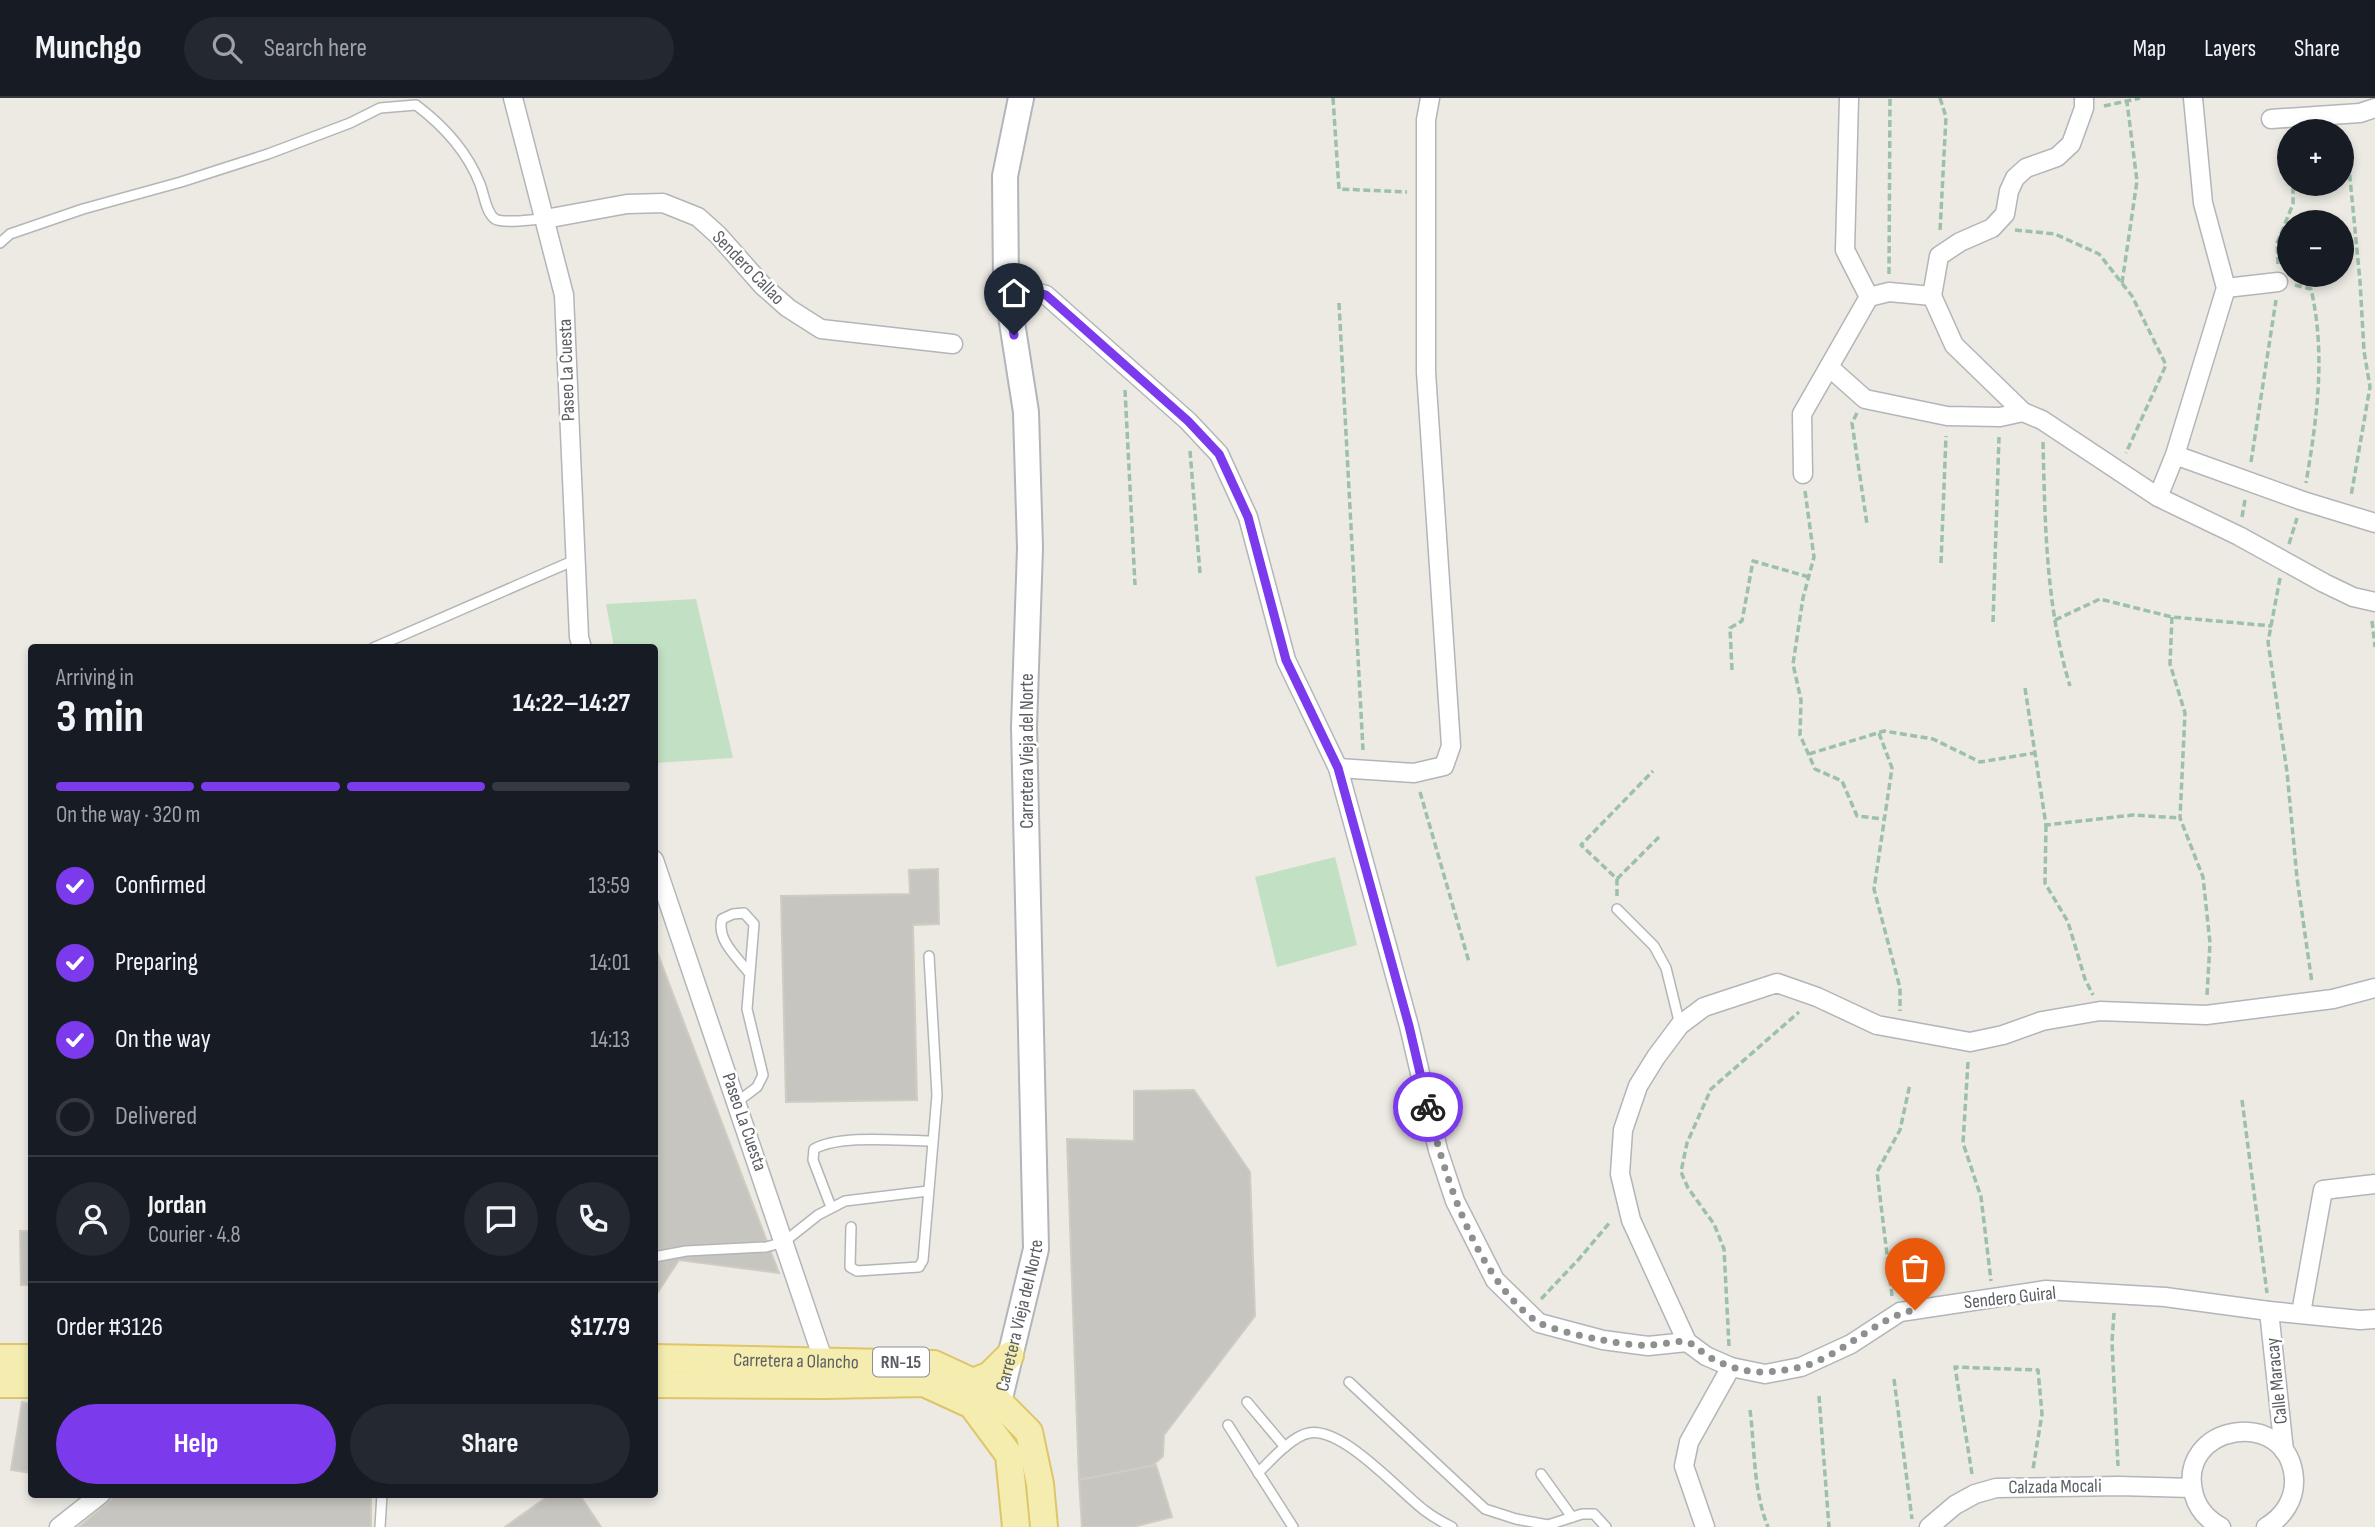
<!DOCTYPE html>
<html lang="en">
<head>
<meta charset="utf-8">
<style>
	:root { --surface:#171b24; --page:#242831; --text:#f1f3f6; --muted:#9ea1a6; --line:#363941; --accent:#7c3aed }
	body { margin:0; font-family:"Sofia Sans Condensed",sans-serif; background:var(--page); color:var(--text); height:100vh; display:flex; flex-direction:column; font-size:26px; white-space:nowrap }
	* { box-sizing:border-box; margin:0 }
	p { font-size:23px; color:var(--muted) }
	.icon { flex:none; width:38px; height:38px; fill:none; stroke:currentColor; stroke-width:2; stroke-linecap:round; stroke-linejoin:round }
	.map { position:relative; flex:1; overflow:hidden }
	.side { position:absolute; left:28px; top:546px; width:630px; height:854px; display:flex; flex-direction:column; background:var(--surface); border-radius:7px; box-shadow:0 4px 10px #0003 }
	.side>* { flex:none }
	.fabs { position:absolute; left:2277px; top:21px; display:grid; gap:14px }
	.fabs a { display:grid; place-items:center; width:77px; height:77px; border-radius:50%; background:var(--surface); box-shadow:0 4px 10px #0003; font-size:35px }
	.pin { position:absolute; display:grid; place-items:center; width:60px; height:60px; color:#fff; margin:-72px -30px; border-radius:50% 50% 50% 0; rotate:-45deg; box-shadow:0 0 7px #0007 }
	.pin .icon { rotate:45deg }
	.courier { position:absolute; display:grid; place-items:center; width:70px; height:70px; margin:-35px; border:5px solid #7c3aed; border-radius:50%; background:#fff; color:#222; box-shadow:0 2px 9px #0007 }
	.overview em { font-style:normal; font-weight:700 }
	.overview div { display:flex; flex-direction:column-reverse }
	.overview { display:flex; align-items:center; justify-content:space-between; height:119px; padding:0 28px }
	h1 { font-size:46px; font-weight:700; line-height:52px }
	.bar { display:grid; grid-template-columns:repeat(4,1fr); gap:10px 7px; align-content:center; height:84px; padding:0 28px }
	.bar i { height:9px; border-radius:5px; background:var(--line) }
	.bar .selected { background:var(--accent) }
	.bar p { grid-column:span 4 }
	.line { display:flex; align-items:center; gap:18px; padding:0 28px; border-top:2px solid var(--line) }
	.line div { flex:1 }
	.round { display:grid; place-items:center; flex:none; width:74px; height:74px; border-radius:37px; background:var(--page) }
	ol { padding:0 28px; list-style:none }
	li { display:flex; align-items:center; gap:21px; height:77px }
	li p { margin-inline-start:auto }
	li .icon { padding:7px; border-radius:50%; background:var(--accent); color:#fff; stroke-width:4 }
	li:last-child { color:var(--muted) }
	li i { width:38px; height:38px; border:4px solid var(--line); border-radius:50% }
	.primary-button { display:flex; gap:14px; margin-top:auto; padding:14px 28px }
	.primary-button a { flex:1; height:80px; border-radius:42px; background:var(--accent); color:#fff; font-size:28px; font-weight:700; line-height:80px; text-align:center }
	.primary-button a+a { background:var(--page); color:var(--text) }
	header { display:flex; align-items:center; gap:42px; box-sizing:border-box; height:98px; padding:0 35px; background:var(--surface); border-bottom:2px solid var(--line) }
	header strong { font-size:33px }
	nav { display:flex; gap:38px; margin-inline-start:auto; font-size:24px }
	.search { width:490px; height:63px; background:var(--page); display:flex; align-items:center; gap:18px; box-sizing:border-box; padding:0 24px; border-radius:38px; color:var(--muted); font-size:26px }
	.map>svg:first-child { display:block }
</style>
</head>
<body>
<header>
<strong>Munchgo</strong>
<div class="search"><svg class="icon" aria-label="search" viewBox="0 0 24 24"><circle cx="10" cy="10" r="6"/><path d="M15 15l6 6"/></svg>Search here</div>
<nav><a>Map</a><a>Layers</a><a>Share</a></nav>
</header>
<div class="map">
<svg width="2375" height="1429" viewBox="0 0 2375 1429">
	<rect width="100%" height="100%" fill="#eceae3"/>
	<g fill="#c2e0c4">
		<path d="M696 501 733 660 655 665 654 550 614 549 606 506Z"/>
		<path d="M1335 759 1357 847 1277 869 1255 779Z"/>
	</g>
	<g fill="#c7c5c0" stroke="#d0ccc2" stroke-width="2">
		<path d="M938 771 939 826 913 827 917 1002 786 1004 781 798 910 796 909 772Z"/>
		<path d="M654 846 779 1175 679 1162 654 1200Z"/>
		<path d="M1194 992 1250 1074 1255 1218 1164 1337 1163 1358 1152 1368 1079 1382 1067 1041 1134 1043V993Z"/>
		<path d="M20 1133H32V1187H21Z"/>
		<path d="M22 1304 32 1306V1375L11 1372Z"/>
		<path d="M1156 1367 1172 1419 1133 1429H1082L1079 1382Z"/>
		<path d="M118 1396H371V1429H79Z"/>
		<path d="M551 1396H579L601 1429H505Z"/>
	</g>
	<g fill="none" stroke-linecap="round" stroke-linejoin="round">
		<g stroke="#b3b5b8" stroke-width="12">
			<g id="lane">
				<path d="M0 145 10 136 83 111 181 84 268 56 350 25 380 10 416 7C444 28 467 53 480 86 484 96 486 115 495 121 504 126 533 121 544 121"/>
				<path d="M373 550 575 462"/>
				<path d="M1617 811 1654 848 1666 870 1680 927"/>
				<path d="M737 1004 757 989 763 977 747 911 754 826 744 815 733 816 722 821C716 842 738 860 750 876"/>
				<path d="M831 1109 813 1062 814 1051C841 1036 900 1043 932 1043"/>
				<path d="M851 1129 850 1169 857 1173 919 1169 923 1162 937 997 929 858"/>
				<path d="M654 1159 686 1153 766 1149 784 1144 818 1117 845 1103 928 1093"/>
				<path d="M1349 1284 1485 1411 1516 1421 1548 1427 1582 1416H1594L1606 1429"/>
				<path d="M1247 1304 1285 1349"/>
				<path d="M1228 1327 1293 1429"/>
				<path d="M1258 1375C1270 1363 1292 1338 1309 1335 1343 1329 1398 1392 1424 1412 1433 1419 1442 1424 1452 1429"/>
				<path d="M1541 1376 1572 1419"/>
				<path d="M380 1429 382 1396"/>
			</g>
		</g>
		<g stroke="#b3b5b8" stroke-width="21">
			<g id="street">
				<path d="M513 0 564 197 579 539 582 550"/>
				<path d="M2084 0V10L2071 46 2057 59 2026 70 2015 80 2009 93 2005 116 1992 130 1960 144 1939 158 1932 198 1954 247 2023 314 2042 322 2158 399 2239 438 2324 485 2353 499 2375 504"/>
				<path d="M2271 21 2360 15 2375 10"/>
				<path d="M545 121 627 106 663 105 698 119 718 137 763 188 788 210 821 231 953 246"/>
				<path d="M1006 186 1046 197 1188 323 1219 356 1248 419 1286 562 1338 670 1409 928 1438 1052 1455 1103 1495 1182 1539 1225 1603 1242 1648 1248 1687 1244 1706 1258 1731 1269 1765 1276 1801 1269 1851 1246 1900 1214 2046 1192 2165 1199 2269 1213 2360 1222 2375 1221"/>
				<path d="M2226 190 2278 184"/>
				<path d="M1869 199 1889 194 1932 198"/>
				<path d="M1829 269 1865 301 1947 318 2000 319 2023 314"/>
				<path d="M2175 357 2303 403 2375 425"/>
				<path d="M1803 376 1802 316 1869 199 1845 152 1849 0"/>
				<path d="M2158 399 2175 357 2226 190 2203 105 2193 0"/>
				<path d="M1338 670 1414 675 1444 668 1451 648 1426 274V22L1430 0"/>
				<path d="M654 762 827 1273"/>
				<path d="M2269 1213 2284 1353"/>
				<path d="M2301 1215 2323 1092 2375 1086"/>
				<path d="M1687 1244 1631 1122 1620 1076 1623 1032 1638 988 1656 959 1680 927 1704 909 1777 885 1817 899 1877 927 1970 944 2003 937 2042 923 2100 913 2206 917 2333 901 2375 890"/>
				<path d="M59 1429 101 1396"/>
				<path d="M1705 1429 1684 1368 1689 1344 1731 1269"/>
				<path d="M1929 1429 1955 1407 1975 1396 1996 1390 2119 1388 2192 1390"/>
				<path d="M2221 1429C2208 1422 2198 1411 2194 1397 2174 1326 2289 1307 2294 1381 2295 1402 2283 1419 2266 1429"/>
			</g>
		</g>
		<g stroke="#b2b5b9" stroke-width="28">
			<g id="secondary">
				<path id="s1" d="M999 1304 1036 1151 1024 629 1030 450 1026 314 1006 186 1005 78 1021 0"/>
			</g>
		</g>
		<g stroke="#dfc569" stroke-width="30">
			<g id="primary">
				<path d="M0 1260H32"/>
				<path id="s2" d="M654 1260 934 1266 973 1284 999 1304 1029 1334 1040 1386 1044 1429"/>
				<path d="M973 1284 990 1277 1010 1257"/>
				<path d="M0 1286H32"/>
				<path d="M654 1286 825 1287 924 1285 972 1307 1009 1357 1016 1429"/>
			</g>
		</g>
		<g stroke="#9cc0a9" stroke-width="3.5" stroke-dasharray="7 3.5" stroke-linecap="butt">
			<path d="M1333 0 1339 91 1407 94"/>
			<path d="M1940 0 1946 19 1940 133"/>
			<path d="M2104 8 2140 0"/>
			<path d="M2342 46 2349 70 2360 183 2364 253 2370 289 2351 398"/>
			<path d="M2015 132 2055 136 2099 156 2132 198 2166 267 2126 355"/>
			<path d="M2278 166 2277 145 2293 106V86"/>
			<path d="M1889 176 1890 0"/>
			<path d="M2122 185 2137 83 2127 4"/>
			<path d="M2295 187 2311 191C2326 256 2317 320 2306 385"/>
			<path d="M1339 205 1363 652"/>
			<path d="M1125 292 1135 487"/>
			<path d="M1857 315 1852 325 1867 426"/>
			<path d="M2043 344C2045 427 2046 509 2070 588"/>
			<path d="M1190 353 1200 475"/>
			<path d="M2251 364 2276 202"/>
			<path d="M1805 393 1814 459 1803 500 1793 566 1801 602 1800 637 1815 671 1842 683 1857 718 1883 721"/>
			<path d="M2242 419 2245 402"/>
			<path d="M2289 446 2297 420"/>
			<path d="M1941 465 1946 338"/>
			<path d="M2280 480 2268 544 2287 674 2297 780 2312 885"/>
			<path d="M2172 519 2170 566 2185 615 2180 720 2203 779 2210 845 2207 897"/>
			<path d="M2055 522 2100 501 2172 519 2272 528"/>
			<path d="M2372 523 2375 549"/>
			<path d="M1993 524 1999 339"/>
			<path d="M1732 572 1730 530 1742 523 1753 463 1809 479"/>
			<path d="M2025 590 2046 727 2133 717 2180 720"/>
			<path d="M1879 635 1892 670 1874 791 1900 890V913"/>
			<path d="M1809 656 1884 633 1933 641 1980 664 2035 655"/>
			<path d="M1420 694 1469 864"/>
			<path d="M2046 727 2045 785 2068 824 2085 881 2093 897"/>
			<path d="M1617 781 1659 739"/>
			<path d="M1617 798V781L1581 747 1653 673"/>
			<path d="M1968 964 1963 1045 1981 1099 1991 1183"/>
			<path d="M2242 1002 2267 1195"/>
			<path d="M1892 1198 1877 1074 1900 1032 1910 986"/>
			<path d="M1541 1201 1579 1161 1611 1123"/>
			<path d="M2114 1215 2112 1244 2118 1368"/>
			<path d="M1729 1248 1724 1151 1714 1126 1688 1090 1681 1074 1687 1045 1711 991 1799 914"/>
			<path d="M1894 1281 1912 1421"/>
			<path d="M1819 1298 1829 1429"/>
			<path d="M1750 1312C1755 1351 1753 1392 1768 1429"/>
			<path d="M1972 1376 1955 1269 2038 1272 2042 1316 2033 1371"/>
		</g>
		<use href="#lane" stroke="#fff" stroke-width="9"/>
		<use href="#street" stroke="#fff" stroke-width="18"/>
		<use href="#secondary" stroke="#fff" stroke-width="24"/>
		<use href="#primary" stroke="#f4edaf" stroke-width="26"/>
	</g>
	<g fill="none" stroke-linecap="round" stroke-linejoin="round">
		<path stroke="#8e8f8f" stroke-width="7" stroke-dasharray="0 12.6" d="M1428 1009C1445 1079 1475 1178 1536 1223 1546 1230 1589 1240 1602 1242 1617 1245 1635 1248 1650 1247 1661 1247 1677 1242 1687 1244 1695 1246 1702 1255 1709 1259 1742 1276 1761 1277 1796 1270 1839 1262 1875 1219 1915 1212"/>
		<path stroke="#7c3aed" stroke-width="9" d="M1014 237 1006 186 1046 197 1188 323 1219 356 1248 419 1286 562 1338 670 1409 928 1428 1009"/>
	</g>
	<g text-anchor="middle" dominant-baseline="central" stroke-width="5" stroke-linejoin="round" paint-order="stroke">
		<rect fill="#fff" stroke="#8c8e91" stroke-width="2" x="873" y="1249.5" width="56" height="29" rx="5"/>
		<g font-size="18" font-weight="bold" fill="#5b5e62">
			<text x="901" y="1264">RN-15</text>
		</g>
		<g font-size="19" fill="#5b5e62" stroke="#fff">
			<text transform="translate(748 170) rotate(46)">Sendero Callao</text>
			<text transform="translate(567 272) rotate(-92)">Paseo La Cuesta</text>
			<text transform="translate(1027 653) rotate(-90)">Carretera Vieja del Norte</text>
			<text transform="translate(744 1024) rotate(71)">Paseo La Cuesta</text>
			<text transform="translate(2010 1200) rotate(-6)">Sendero Guiral</text>
			<text stroke="none"><textPath href="#s1" startOffset="89">Carretera Vieja del Norte</textPath></text>
			<text stroke="none"><textPath href="#s2" startOffset="142">Carretera a Olancho</textPath></text>
			<text transform="translate(2277 1283) rotate(-96)">Calle Maracay</text>
			<text transform="translate(2055 1389) rotate(-1)">Calzada Mocali</text>
		</g>
	</g>
</svg>
<div class="fabs">
<a>+</a>
<a>−</a>
</div>
<div class="pin" style="left:1915px;top:1212px;background:#ea580c"><svg class="icon" aria-label="bag" viewBox="0 0 24 24"><path d="M5 8h14l-1 12H6zM9 8a3 3 0 0 1 6 0"/></svg></div>
<div class="pin" style="left:1014px;top:237px;background:#1f2937"><svg class="icon" aria-label="home" viewBox="0 0 24 24"><path d="M3 11l9-7 9 7M6 9v11h12V9"/></svg></div>
<div class="courier" style="left:1428px;top:1009px"><svg class="icon" aria-label="bike" viewBox="0 0 24 24"><circle cx="6" cy="16" r="4"/><circle cx="18" cy="16" r="4"/><path d="M6 16l4-8h5l3 8M10 8l3 8H6M13 5h3"/></svg></div>
<section class="side">
<div class="overview"><div><h1>3 min</h1><p>Arriving in</p></div><em>14:22–14:27</em></div>
<div class="bar"><i class="selected"></i><i class="selected"></i><i class="selected"></i><i></i><p>On the way · 320 m</p></div>
<ol>
<li><svg class="icon" aria-label="check" viewBox="0 0 24 24"><path d="M5 12l5 5 9-10"/></svg>Confirmed<p>13:59</p></li>
<li><svg class="icon" aria-label="check" viewBox="0 0 24 24"><path d="M5 12l5 5 9-10"/></svg>Preparing<p>14:01</p></li>
<li><svg class="icon" aria-label="check" viewBox="0 0 24 24"><path d="M5 12l5 5 9-10"/></svg>On the way<p>14:13</p></li>
<li><i></i>Delivered</li>
</ol>
<div class="line" style="height:126px"><a class="round"><svg class="icon" aria-label="person" viewBox="0 0 24 24"><circle cx="12" cy="8" r="4"/><path d="M4 21q1-7 8-7t8 7"/></svg></a><div><b>Jordan</b><p>Courier · 4.8</p></div><a class="round"><svg class="icon" aria-label="chat" viewBox="0 0 24 24"><path d="M4 5h16v11H9l-5 4z"/></svg></a><a class="round"><svg class="icon" aria-label="phone" viewBox="0 0 24 24"><path d="M5 4h4l2 5-3 2q2 4 5 5l2-3 5 2v4C11 20 4 13 5 4z"/></svg></a></div>
<div class="line" style="height:91px"><div>Order #3126</div><b>$17.79</b></div>
<div class="primary-button"><a>Help</a><a>Share</a></div>
</section>
</div>
</body>
</html>
